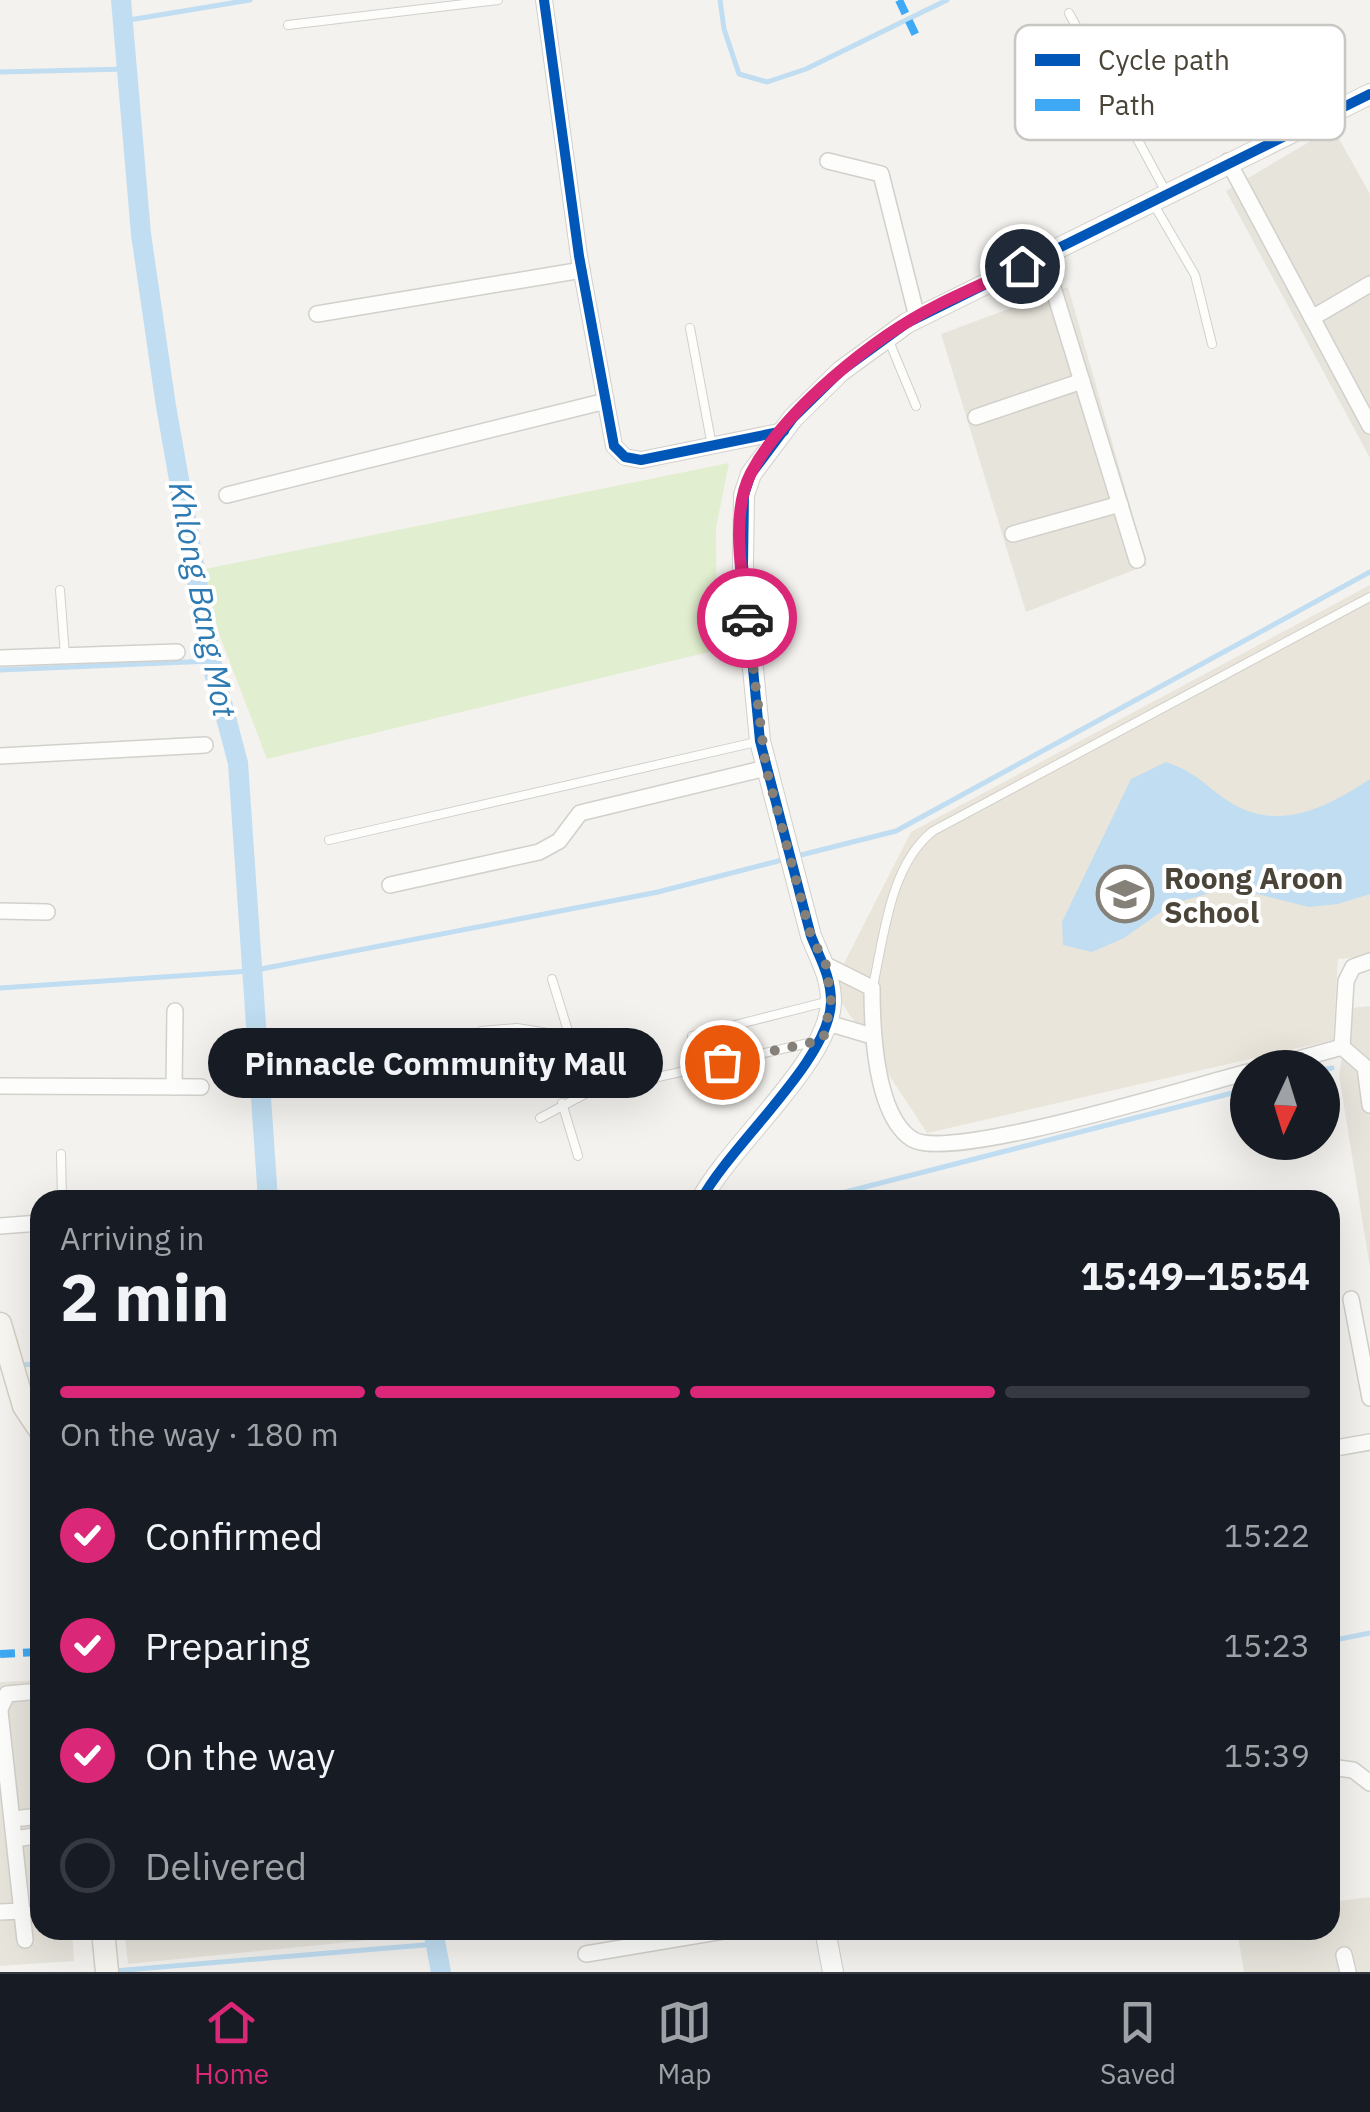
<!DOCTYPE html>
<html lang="en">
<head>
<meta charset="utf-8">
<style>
	:root { --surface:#171b24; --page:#242831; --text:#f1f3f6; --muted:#9ea1a6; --line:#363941; --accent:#db2777 }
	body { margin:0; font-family:"IBM Plex Sans",sans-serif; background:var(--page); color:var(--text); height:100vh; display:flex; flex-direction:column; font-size:38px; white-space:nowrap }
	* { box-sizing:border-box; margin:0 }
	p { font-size:32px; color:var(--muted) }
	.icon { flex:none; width:55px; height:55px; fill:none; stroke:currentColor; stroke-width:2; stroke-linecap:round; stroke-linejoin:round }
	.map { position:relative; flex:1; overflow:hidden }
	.side { position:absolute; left:30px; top:1190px; width:1310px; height:750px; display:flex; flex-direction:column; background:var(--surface); border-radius:30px; box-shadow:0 10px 40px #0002 }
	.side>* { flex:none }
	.needle { width:65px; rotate:184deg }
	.controls { position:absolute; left:1230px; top:1050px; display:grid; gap:20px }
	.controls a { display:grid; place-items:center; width:110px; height:110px; border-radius:50%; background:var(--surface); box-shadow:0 10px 40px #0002; font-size:50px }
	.pin { position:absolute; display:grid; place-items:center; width:85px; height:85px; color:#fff; margin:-42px; border:5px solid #fff; border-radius:50%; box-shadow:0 2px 10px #0007 }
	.courier { position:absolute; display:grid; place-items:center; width:100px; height:100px; margin:-50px; border:8px solid #db2777; border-radius:50%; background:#fff; color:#222; box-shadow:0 2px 12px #0007 }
	.bubble { position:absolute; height:70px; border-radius:35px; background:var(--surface); box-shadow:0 10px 40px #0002; font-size:32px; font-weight:800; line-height:70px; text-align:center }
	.head em { font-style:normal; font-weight:800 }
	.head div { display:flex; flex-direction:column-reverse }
	.head { display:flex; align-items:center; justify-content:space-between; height:170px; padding:0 30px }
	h1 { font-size:65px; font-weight:800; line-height:75px }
	.bar { display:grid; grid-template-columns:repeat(4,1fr); gap:15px 10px; align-content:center; height:120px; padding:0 30px }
	.bar i { height:12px; border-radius:8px; background:var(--line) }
	.bar .current { background:var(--accent) }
	.bar p { grid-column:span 4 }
	ol { padding:0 30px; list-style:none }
	li { display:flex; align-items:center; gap:30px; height:110px }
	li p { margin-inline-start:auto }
	li .icon { padding:10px; border-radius:50%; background:var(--accent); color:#fff; stroke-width:4 }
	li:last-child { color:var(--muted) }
	li i { width:55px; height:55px; border:5px solid var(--line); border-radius:50% }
	.tabs { display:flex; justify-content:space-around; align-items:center; height:140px; border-top:2px solid var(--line); background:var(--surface); font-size:28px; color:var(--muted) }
	.tabs a { display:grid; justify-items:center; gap:5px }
	.tabs .current { color:var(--accent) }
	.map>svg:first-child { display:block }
</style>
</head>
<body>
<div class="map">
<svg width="1370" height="1972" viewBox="0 0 1370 1972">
	<rect width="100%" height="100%" fill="#f4f2ee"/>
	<g fill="#e7e4dc">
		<path d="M1333 128 1370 194V458L1226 191Z"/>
		<path d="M1068 287 1147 565 1026 612 941 334Z"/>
		<path d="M1370 1006V1268L1339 1075 1351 1008Z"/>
		<path d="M40 1680V1930H72L74 1961 0 1966V1682Z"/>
		<path d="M1370 1897V1972H1244L1237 1930H1330V1902Z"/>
		<path d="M124 1930H408L409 1936 128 1964Z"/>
	</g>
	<path fill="#eae5da" d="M1370 585V956L1338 959 1333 1040 927 1133 840 1000 836 979 911 832Z"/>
	<path fill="#e1eecf" d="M729 463 716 528 717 650 267 759 195 571Z"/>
	<path fill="#c0ddf1" d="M1166 762C1198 774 1200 781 1225 799 1276 834 1324 809 1370 779V894L1338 904 1309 907 1230 887 1172 904 1124 938 1092 952 1063 945 1062 922 1131 779Z"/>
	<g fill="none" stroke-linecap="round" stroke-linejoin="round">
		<g stroke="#c0ddf1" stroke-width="5">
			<path d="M720 0 724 29 739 74 767 82 806 69 947 0"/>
			<path d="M123 21 250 0"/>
			<path d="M0 72 127 69"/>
			<path d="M0 670 211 661"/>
			<path d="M797 856 896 831 1370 572"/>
			<path d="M0 988 251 971 658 892 786 859"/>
			<path d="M1322 1070 1332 1068"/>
			<path d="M814 1200 1248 1089"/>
			<path d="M18 1365 40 1364"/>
			<path d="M1330 1641 1370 1633"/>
			<path d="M114 1971 436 1944"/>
		</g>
		<g stroke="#c0ddf1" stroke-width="20">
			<path d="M121 0 141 234 166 406 211 661 238 763 268 1200"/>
			<path d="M433 1930 441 1972"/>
		</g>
		<g stroke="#d2d0cb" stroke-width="10">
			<g id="service">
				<path d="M1069 13 1166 192"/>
				<path d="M288 25 498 0"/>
				<path d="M1153 203 1195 275 1212 344"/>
				<path d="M690 328 712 446"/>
				<path d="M889 341 916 406"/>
				<path d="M60 590 65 656"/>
				<path d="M329 840 756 742"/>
				<path d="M552 979 587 1093"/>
				<path d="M873 986C884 936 890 865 933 831L1370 597"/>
				<path d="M481 1031 517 1028 566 1036"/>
				<path d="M692 1036 826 1002"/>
				<path d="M562 1103 578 1156"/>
				<path d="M540 1118 587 1093 813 1042"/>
				<path d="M61 1154 62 1200"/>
			</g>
		</g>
		<g stroke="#d2d0cb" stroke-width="18">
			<g id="minor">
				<path d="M544 0 579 256 614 446 625 457 641 460 784 431"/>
				<path d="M828 161 881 174 917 317"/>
				<path d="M1228 161 1370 426"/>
				<path d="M1043 255 1137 560"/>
				<path d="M317 314 582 270"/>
				<path d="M1312 318 1370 284"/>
				<path d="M976 417 1082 381"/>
				<path d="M227 495 606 401"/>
				<path d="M1013 534 1120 504"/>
				<path d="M0 658 177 652"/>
				<path d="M0 756 205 745"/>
				<path d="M390 885 539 852 559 841 580 813 766 768"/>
				<path d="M0 911 47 912"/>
				<path d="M826 965 872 988C872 1028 875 1115 912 1139 949 1163 1193 1086 1248 1072"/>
				<path d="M828 1023 872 1036"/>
				<path d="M1342 1047 1346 981 1353 967 1370 961"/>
				<path d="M1342 1047 1365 1067 1370 1105"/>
				<path d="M1266 1068 1342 1047"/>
				<path d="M0 1086 201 1087"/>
				<path d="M174 1087 175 1011"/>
				<path d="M0 1226 40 1223"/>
				<path d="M1351 1299 1370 1398"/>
				<path d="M1330 1449 1370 1442"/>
				<path d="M0 1709 7 1694 40 1691"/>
				<path d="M0 1711 25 1940"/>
				<path d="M1330 1767 1353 1770 1370 1783"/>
				<path d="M13 1819 40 1816"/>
				<path d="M16 1839 40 1835"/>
				<path d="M0 1912 23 1911"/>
				<path d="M586 1954 729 1930"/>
				<path d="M1344 1955 1348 1972"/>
			</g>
		</g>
		<g stroke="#d2d0cb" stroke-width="22">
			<g id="tertiary">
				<path d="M701 1200C731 1144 830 1060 831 1002 831 976 820 959 811 936L760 741 743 565 744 495 751 474 793 418 841 371 907 323 1370 94"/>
				<path d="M825 1930 833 1972"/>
			</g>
		</g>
		<g stroke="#d3cfc5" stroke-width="25">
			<g id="secondary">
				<path d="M0 1324 24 1406 40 1430"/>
				<path d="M103 1930 107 1972"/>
			</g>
		</g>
		<use href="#service" stroke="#fdfdfc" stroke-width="8"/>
		<use href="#minor" stroke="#fdfdfc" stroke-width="15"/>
		<use href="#tertiary" stroke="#fdfdfc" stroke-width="20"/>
		<use href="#secondary" stroke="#f7f6f1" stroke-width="22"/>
		<g stroke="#3fa9f5" stroke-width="8" stroke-dasharray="15 8" stroke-linecap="butt">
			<path d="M899 0 918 40"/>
			<path d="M0 1654 40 1652"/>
		</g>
		<g stroke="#fff" stroke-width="16">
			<g id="cycleway">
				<path d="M544 0 579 256 614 446 625 457 641 460 784 431"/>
				<path d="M701 1200C731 1144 830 1060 831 1002 831 976 820 959 811 936L760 741 743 565 744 495 751 474 793 418 841 371 907 323 1370 94"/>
			</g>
		</g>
		<use href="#cycleway" stroke="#0057b8" stroke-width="10"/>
	</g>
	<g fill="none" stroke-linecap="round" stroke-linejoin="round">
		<path stroke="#868178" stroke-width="10" stroke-dasharray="0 18" d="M722 1062 823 1040 831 1001 826 965 811 936 766 768 747 618"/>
		<path stroke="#db2777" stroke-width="12" d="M747 618C742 576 730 513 751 473 785 409 874 337 938 305 966 291 994 279 1022 266"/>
	</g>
	<defs>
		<g id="school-ring" transform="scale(2.875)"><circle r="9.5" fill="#fff" stroke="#868178" stroke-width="1.5"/><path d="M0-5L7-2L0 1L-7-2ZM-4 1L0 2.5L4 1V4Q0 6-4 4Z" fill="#868178"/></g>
	</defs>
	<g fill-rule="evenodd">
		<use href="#school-ring" x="1125" y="894"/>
	</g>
	<g text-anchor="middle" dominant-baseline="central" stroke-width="8" stroke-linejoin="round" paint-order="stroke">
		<g font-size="30" font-weight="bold" fill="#4b4439" stroke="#fff" text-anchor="start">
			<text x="1164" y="877">Roong Aroon<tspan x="1164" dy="34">School</tspan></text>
		</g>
		<g font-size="32" font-style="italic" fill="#2e7ab2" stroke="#fff">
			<text transform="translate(203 599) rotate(79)">Khlong Bang Mot</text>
		</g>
	</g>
	<rect x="1015" y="25" width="330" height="115" rx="15" fill="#fff" stroke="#c9c7c4" stroke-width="2.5"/>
	<rect x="1035" y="54" width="45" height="12" fill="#0057b8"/>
	<rect x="1035" y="99" width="45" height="12" fill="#3fa9f5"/>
	<g font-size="28" fill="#4b4439">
		<text x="1098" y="70">Cycle path</text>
		<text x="1098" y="115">Path</text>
	</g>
</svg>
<div class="controls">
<a><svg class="needle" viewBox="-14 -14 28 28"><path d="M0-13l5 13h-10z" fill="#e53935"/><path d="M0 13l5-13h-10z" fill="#9ea1a6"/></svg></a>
</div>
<div class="pin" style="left:722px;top:1062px;background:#ea580c"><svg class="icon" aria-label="bag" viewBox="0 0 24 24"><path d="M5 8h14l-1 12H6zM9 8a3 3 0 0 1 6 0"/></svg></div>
<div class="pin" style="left:1022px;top:266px;background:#1f2937"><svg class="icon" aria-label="home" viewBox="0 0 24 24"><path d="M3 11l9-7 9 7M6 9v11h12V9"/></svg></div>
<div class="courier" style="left:747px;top:618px"><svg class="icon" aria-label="car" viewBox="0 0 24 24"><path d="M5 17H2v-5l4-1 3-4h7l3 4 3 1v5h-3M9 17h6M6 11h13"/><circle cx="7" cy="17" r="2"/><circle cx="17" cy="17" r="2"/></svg></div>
<div class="bubble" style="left:208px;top:1028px;width:455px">Pinnacle Community Mall</div>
<section class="side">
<div class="head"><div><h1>2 min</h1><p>Arriving in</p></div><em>15:49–15:54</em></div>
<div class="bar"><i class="current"></i><i class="current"></i><i class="current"></i><i></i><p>On the way · 180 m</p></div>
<ol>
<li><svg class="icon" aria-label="check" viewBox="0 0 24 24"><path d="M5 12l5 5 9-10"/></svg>Confirmed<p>15:22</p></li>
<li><svg class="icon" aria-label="check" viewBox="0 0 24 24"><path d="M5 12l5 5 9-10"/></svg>Preparing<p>15:23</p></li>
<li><svg class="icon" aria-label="check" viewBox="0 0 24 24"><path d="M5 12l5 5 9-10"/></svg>On the way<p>15:39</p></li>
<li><i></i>Delivered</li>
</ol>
</section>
</div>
<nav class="tabs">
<a class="current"><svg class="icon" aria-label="home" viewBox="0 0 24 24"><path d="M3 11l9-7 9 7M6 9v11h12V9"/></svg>Home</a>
<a><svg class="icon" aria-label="map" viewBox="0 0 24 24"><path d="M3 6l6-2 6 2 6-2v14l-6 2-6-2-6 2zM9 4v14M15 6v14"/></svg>Map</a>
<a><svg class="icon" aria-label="saved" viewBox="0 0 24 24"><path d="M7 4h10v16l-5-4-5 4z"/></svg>Saved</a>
</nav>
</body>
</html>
